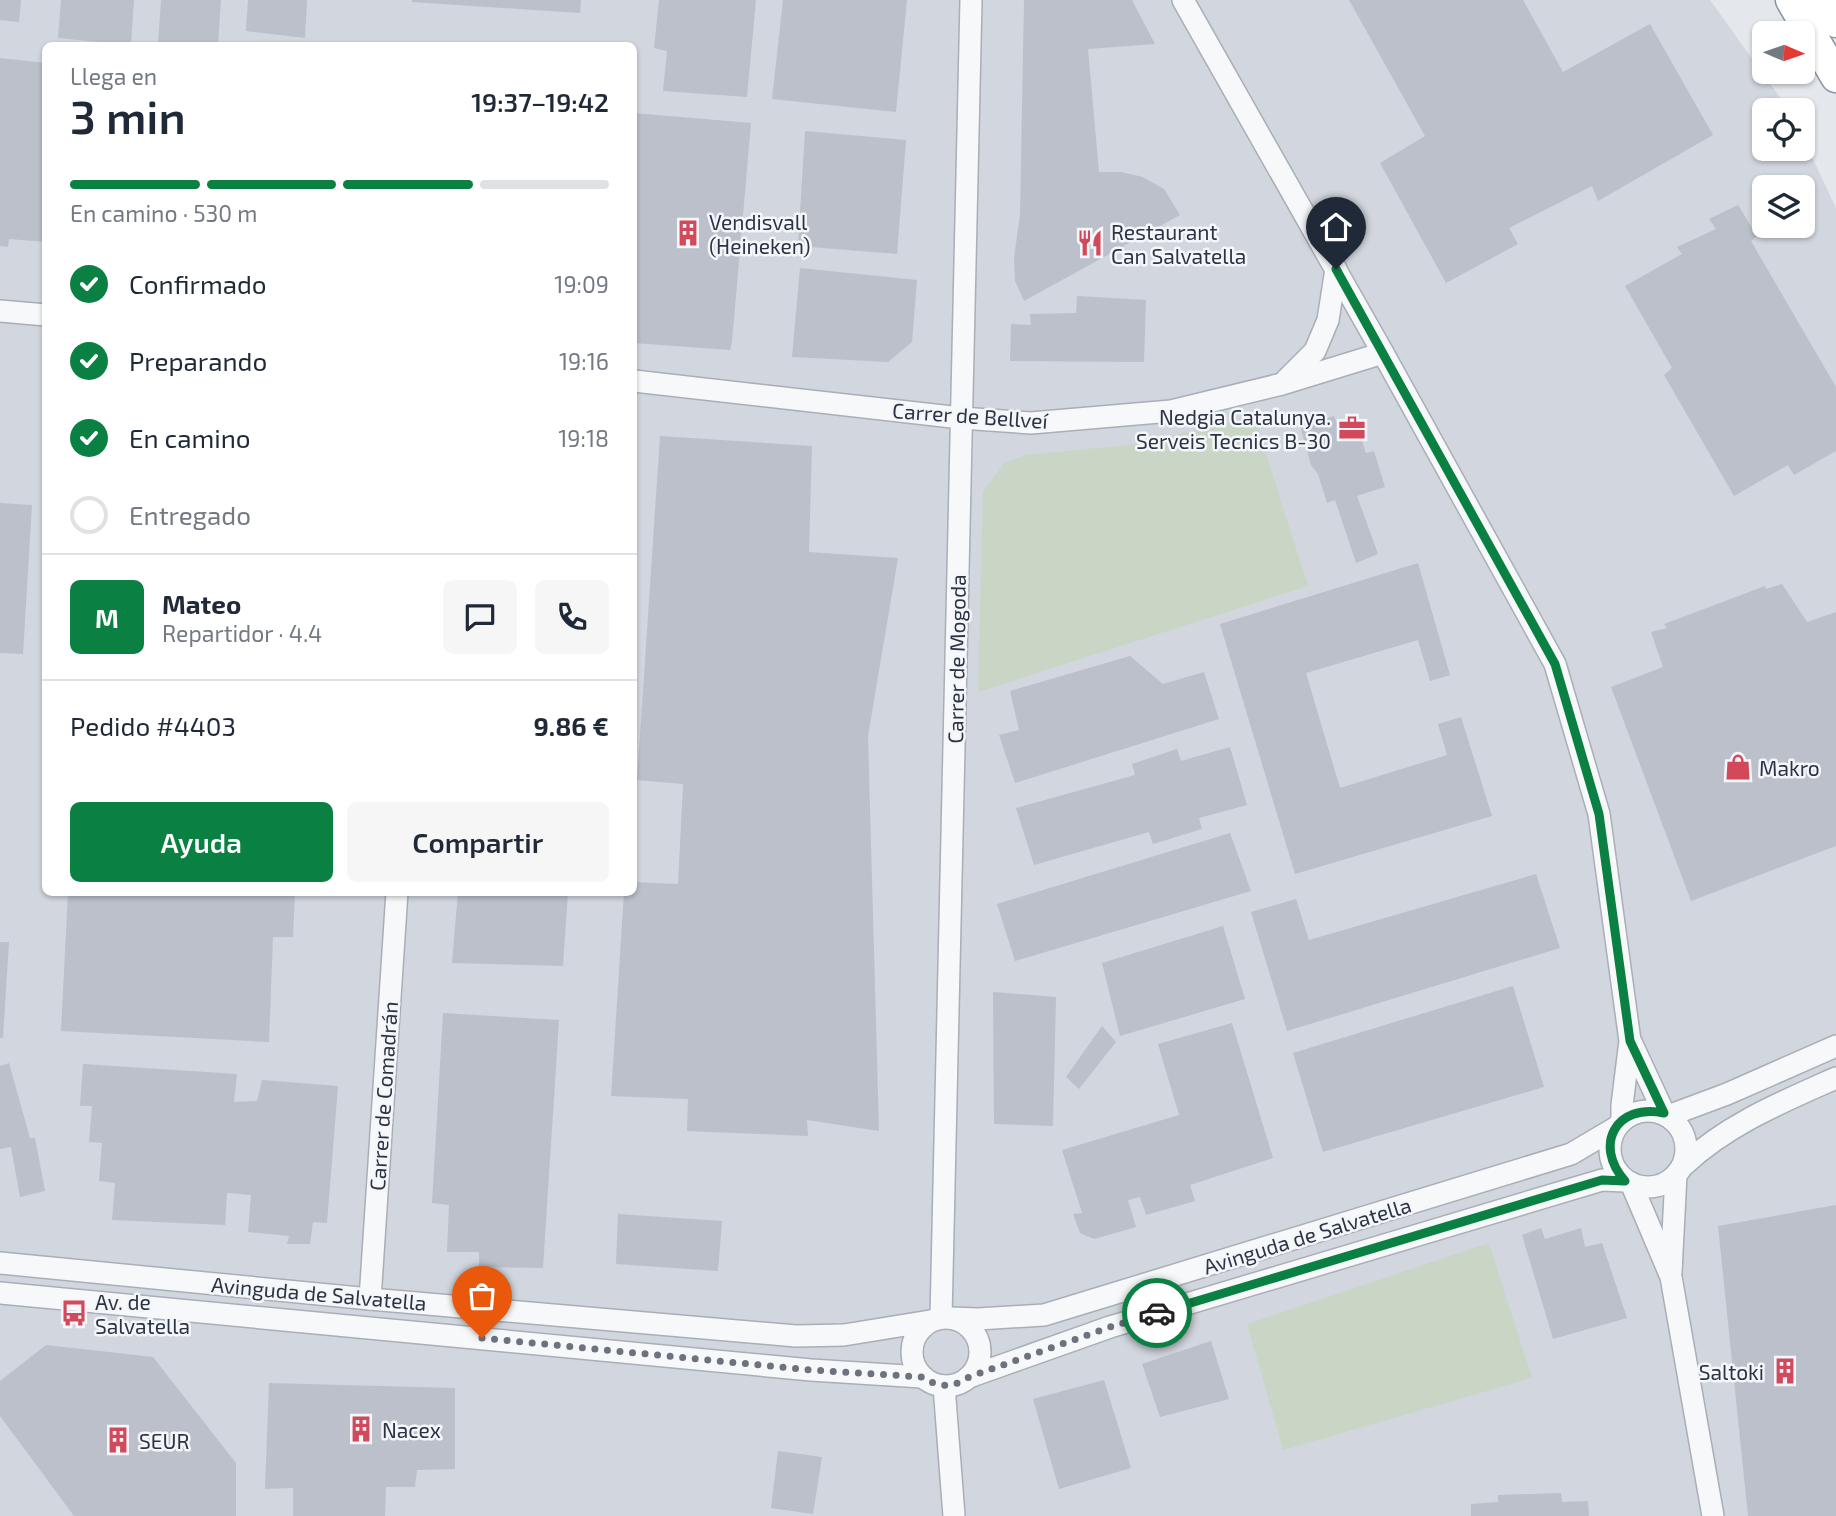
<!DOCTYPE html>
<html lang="es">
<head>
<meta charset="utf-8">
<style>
	:root { --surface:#fff; --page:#f6f6f7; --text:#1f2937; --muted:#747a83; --line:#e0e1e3; --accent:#0b8043 }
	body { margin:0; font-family:"Exo 2",sans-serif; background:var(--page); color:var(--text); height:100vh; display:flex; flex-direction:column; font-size:26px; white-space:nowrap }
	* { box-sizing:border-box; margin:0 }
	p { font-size:23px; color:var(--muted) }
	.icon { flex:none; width:38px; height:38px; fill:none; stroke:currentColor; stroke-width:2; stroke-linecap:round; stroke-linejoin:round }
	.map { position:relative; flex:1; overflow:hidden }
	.drawer { position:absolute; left:42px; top:42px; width:595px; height:854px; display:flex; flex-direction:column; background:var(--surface); border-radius:10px; box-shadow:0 2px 5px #0004 }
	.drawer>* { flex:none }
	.needle { width:46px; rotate:92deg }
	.fabs { position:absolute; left:1752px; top:21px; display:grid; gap:14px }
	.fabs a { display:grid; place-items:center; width:63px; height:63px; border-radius:10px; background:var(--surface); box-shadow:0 2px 5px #0004; font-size:35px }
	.pin { position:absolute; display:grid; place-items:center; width:60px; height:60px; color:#fff; margin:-72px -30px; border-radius:50% 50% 50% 0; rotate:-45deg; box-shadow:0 0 7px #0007 }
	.pin .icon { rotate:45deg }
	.courier { position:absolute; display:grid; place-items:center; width:70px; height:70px; margin:-35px; border:5px solid #0b8043; border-radius:50%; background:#fff; color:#222; box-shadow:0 2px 9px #0007 }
	.overview em { font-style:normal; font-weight:600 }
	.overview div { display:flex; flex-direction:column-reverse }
	.overview { display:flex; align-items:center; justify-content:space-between; height:119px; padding:0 28px }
	h1 { font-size:46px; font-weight:600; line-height:52px }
	.bar { display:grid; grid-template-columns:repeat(4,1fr); gap:10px 7px; align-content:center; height:84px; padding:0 28px }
	.bar i { height:9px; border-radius:5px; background:var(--line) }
	.bar .on { background:var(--accent) }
	.bar p { grid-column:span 4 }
	.line { display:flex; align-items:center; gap:18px; padding:0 28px; border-top:2px solid var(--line) }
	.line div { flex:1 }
	.round { display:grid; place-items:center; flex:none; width:74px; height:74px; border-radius:10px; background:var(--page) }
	ol { padding:0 28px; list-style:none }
	li { display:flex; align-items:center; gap:21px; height:77px }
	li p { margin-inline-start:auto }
	li .icon { padding:7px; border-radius:50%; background:var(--accent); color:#fff; stroke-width:4 }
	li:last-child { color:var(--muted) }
	li i { width:38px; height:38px; border:4px solid var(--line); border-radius:50% }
	.primary-button { display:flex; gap:14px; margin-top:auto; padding:14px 28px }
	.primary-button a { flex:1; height:80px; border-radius:10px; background:var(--accent); color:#fff; font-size:28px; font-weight:600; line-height:80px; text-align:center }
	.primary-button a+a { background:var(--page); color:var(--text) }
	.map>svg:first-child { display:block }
</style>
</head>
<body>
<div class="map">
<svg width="1836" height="1516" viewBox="0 0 1836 1516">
	<rect width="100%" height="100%" fill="#e4e7ec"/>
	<path fill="#d2d6de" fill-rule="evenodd" d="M0 0H1710L1789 110H1764V149H1802L1803 138 1836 208V1516H0ZM46 46H634V892H46ZM1764 187H1802V226H1764Z"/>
	<g fill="#c9d6c5">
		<path d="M1254 416 1308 586 978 692 983 492 1004 463 1026 455 1138 444Z"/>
		<path d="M1489 1243 1532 1378 1283 1450 1247 1324Z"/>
	</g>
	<g fill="#bbc0ca">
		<path d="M0 0H21L19 22 0 20Z"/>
		<path d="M61 0H134L131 45 58 38Z"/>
		<path d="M161 0H221L218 45 158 43Z"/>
		<path d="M248 0H307L305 38 246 31Z"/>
		<path d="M412 0H581L580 13 412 2Z"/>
		<path d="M659 0H756L747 97 663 91 667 51 654 48Z"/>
		<path d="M783 0H907L896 112 772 99Z"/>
		<path d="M1024 0H1132L1155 44 1088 49 1099 172H1121L1143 177 1164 189 1180 215 1024 301 1015 281 1014 258 1020 215Z"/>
		<path d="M1349 0H1523L1563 72 1650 24 1713 135 1598 201 1592 186 1509 228 1518 244 1446 283 1380 163 1425 136Z"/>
		<path d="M0 58 46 63V242L9 239 8 247 0 246Z"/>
		<path d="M634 113 751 123 732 342 730 350 634 343Z"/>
		<path d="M805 131 906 140 897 254 798 246Z"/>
		<path d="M1738 205 1757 236 1751 241 1836 387V451L1794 475 1788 465 1734 496 1664 375 1672 368 1625 286 1682 254 1677 247 1716 229 1709 219Z"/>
		<path d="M800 268 917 280 912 342 888 362 792 357Z"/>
		<path d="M1077 296 1146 300 1144 362 1010 361 1011 324 1031 325 1030 314 1076 313Z"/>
		<path d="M1334 416 1339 428 1357 425 1366 453 1374 451 1385 487 1357 496 1378 554 1356 563 1335 500 1327 503 1318 474 1311 465 1300 426Z"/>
		<path d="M660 436 812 446 809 552 898 558 868 736 879 1131 807 1120 808 1136 687 1131 688 1099 611 1096 624 892H634V882L678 884 683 784 637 780Z"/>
		<path d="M0 503 32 505 23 654 0 653Z"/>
		<path d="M1418 563 1450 675 1430 681 1418 640 1306 673 1340 788 1447 755 1438 724 1461 717 1492 816 1295 874 1220 624Z"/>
		<path d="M1782 584 1807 622 1836 612V846L1691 901 1611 687 1663 667 1651 632 1667 628 1664 624 1765 586 1766 589Z"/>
		<path d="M1130 656 1163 684 1204 672 1219 719 1015 783 999 735 1019 730 1010 691Z"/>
		<path d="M1230 747 1247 805 1199 818 1202 829 1153 844 1149 832 1034 865 1016 808 1135 775 1132 764 1177 749 1181 761Z"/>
		<path d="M1230 833 1251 891 1015 961 997 904Z"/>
		<path d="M1536 874 1560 948 1287 1031 1251 912 1296 899 1309 940Z"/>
		<path d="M68 892H295L293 937H273L269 1042 61 1031Z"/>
		<path d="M458 892H568L563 966 452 963Z"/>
		<path d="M1223 926 1245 999 1120 1036 1102 963Z"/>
		<path d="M0 942H9L3 1038H0Z"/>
		<path d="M1513 986 1544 1087 1323 1152 1293 1053Z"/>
		<path d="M993 992 1056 997 1053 1126 994 1124Z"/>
		<path d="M443 1013 559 1020 543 1268 479 1267V1252H447L449 1205 432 1203Z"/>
		<path d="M1232 1023 1273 1158 1190 1185 1195 1201 1146 1215 1140 1197 1128 1200 1136 1227 1094 1239 1080 1233 1073 1214 1082 1213 1062 1150 1179 1115 1158 1044Z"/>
		<path d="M1102 1026 1116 1042 1079 1089 1066 1077Z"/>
		<path d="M9 1063 30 1138H35L45 1191 20 1197 11 1147 0 1149V1066Z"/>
		<path d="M83 1064 237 1074 234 1102 257 1101 262 1080 338 1086 327 1223 313 1222 310 1244H287L289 1236 248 1232 251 1195 227 1193 225 1225 112 1220 115 1183 99 1181 102 1143 89 1142 92 1106H80Z"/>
		<path d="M1836 1205V1516H1748L1718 1226Z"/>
		<path d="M618 1214 722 1221 718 1271 616 1264Z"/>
		<path d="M1541 1228 1545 1239 1581 1228 1585 1247 1602 1243 1627 1318 1553 1339 1522 1235Z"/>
		<path d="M1211 1341 1229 1399 1160 1417 1142 1364Z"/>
		<path d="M46 1345 153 1357 236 1463V1516H74L0 1416V1381Z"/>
		<path d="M1104 1380 1131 1468 1059 1489 1033 1399Z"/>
		<path d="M269 1383 455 1388V1469L417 1470 415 1487H386L385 1516H293V1488L265 1489Z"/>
		<path d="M778 1451 822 1457 813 1514 771 1508Z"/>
		<path d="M1561 1493 1562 1502 1588 1501 1589 1516H1471V1504L1498 1502V1495Z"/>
	</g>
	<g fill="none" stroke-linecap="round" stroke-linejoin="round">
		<g stroke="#a9aeb7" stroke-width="24">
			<g id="minor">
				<path d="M1183 0 1383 353 1555 664 1599 814 1630 1041 1622 1105V1121"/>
				<path d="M0 311 46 315"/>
				<path d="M1286 380 1315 351 1328 320 1336 269"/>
				<path d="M634 381 961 418 1031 423 1171 411 1282 384 1383 353"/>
				<path d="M1631 1042 1664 1113"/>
				<circle cx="1648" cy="1149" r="38"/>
				<path d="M1668 1116 1727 1094 1836 1046"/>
				<path d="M1684 1165C1728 1124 1782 1102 1836 1078"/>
				<path d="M1631 1183 1671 1277 1713 1516"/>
				<path d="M0 1263 370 1299 796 1336 844 1335 930 1321"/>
				<path d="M1671 1272 1676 1175"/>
				<path d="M0 1293 811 1370 922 1377"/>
				<path d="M370 1299 397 892"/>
				<path d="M941 1318 971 0"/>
				<path d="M950 1318 978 1319 1044 1315 1571 1154 1615 1128"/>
				<circle cx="946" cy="1352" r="34"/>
				<path d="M969 1377 1110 1327 1602 1180 1625 1181"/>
				<path d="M944 1386 954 1516"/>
			</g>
		</g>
		<g stroke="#8b94a3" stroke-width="33">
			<g id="highway">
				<path d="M1791 0 1836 77"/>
				<path d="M1822 0 1836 22"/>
			</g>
		</g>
		<use href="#minor" stroke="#f7f8fa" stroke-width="21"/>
		<use href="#highway" stroke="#fff" stroke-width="30"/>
	</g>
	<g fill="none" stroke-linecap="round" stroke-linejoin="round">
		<path stroke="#6c737f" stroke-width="7" stroke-dasharray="0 12.6" d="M482 1338 811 1370 922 1377C939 1388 952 1388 969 1377L1110 1327 1157 1313"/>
		<path stroke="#0b8043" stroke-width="9" d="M1157 1313 1602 1180 1625 1181C1593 1145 1616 1103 1664 1113L1630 1041 1599 814 1555 664 1336 269"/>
	</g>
	<defs>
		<g id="building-bare" transform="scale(2.1)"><path d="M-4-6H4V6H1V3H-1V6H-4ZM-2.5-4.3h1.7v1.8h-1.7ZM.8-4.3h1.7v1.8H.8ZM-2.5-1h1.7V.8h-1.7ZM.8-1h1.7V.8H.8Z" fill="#d1495b" stroke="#f4f6f9" stroke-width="2.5" paint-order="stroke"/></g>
		<g id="restaurant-bare" transform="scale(2.1)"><path d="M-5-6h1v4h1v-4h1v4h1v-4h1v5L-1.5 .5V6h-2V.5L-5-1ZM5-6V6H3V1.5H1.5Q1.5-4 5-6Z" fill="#d1495b" stroke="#f4f6f9" stroke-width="2.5" paint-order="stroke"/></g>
		<g id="office-bare" transform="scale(2.1)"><path d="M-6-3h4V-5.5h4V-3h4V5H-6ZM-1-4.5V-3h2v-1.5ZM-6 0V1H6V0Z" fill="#d1495b" stroke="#f4f6f9" stroke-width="2.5" paint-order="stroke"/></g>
		<g id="shop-bare" transform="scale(2.1)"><path d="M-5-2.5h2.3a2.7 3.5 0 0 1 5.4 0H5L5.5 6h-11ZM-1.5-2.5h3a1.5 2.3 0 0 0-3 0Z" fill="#d1495b" stroke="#f4f6f9" stroke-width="2.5" paint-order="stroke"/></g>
		<g id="bus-bare" transform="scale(2.1)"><path d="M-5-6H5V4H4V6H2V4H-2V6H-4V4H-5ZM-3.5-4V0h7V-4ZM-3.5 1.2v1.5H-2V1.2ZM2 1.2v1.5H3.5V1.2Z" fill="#d1495b" stroke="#f4f6f9" stroke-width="2.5" paint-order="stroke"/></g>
	</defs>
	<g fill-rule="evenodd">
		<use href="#building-bare" x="688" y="233"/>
		<use href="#restaurant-bare" x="1090" y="243"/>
		<use href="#office-bare" x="1352" y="428"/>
		<use href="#shop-bare" x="1738" y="767"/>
		<use href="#bus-bare" x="74" y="1313"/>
		<use href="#building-bare" x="1785" y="1371"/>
		<use href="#building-bare" x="361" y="1429"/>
		<use href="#building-bare" x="118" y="1440"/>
	</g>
	<g text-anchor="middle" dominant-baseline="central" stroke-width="5" stroke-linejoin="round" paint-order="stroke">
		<g font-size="21" fill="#2b3445" stroke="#f4f6f9" text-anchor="start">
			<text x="709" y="221">Vendisvall<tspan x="709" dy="24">(Heineken)</tspan></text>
			<text x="1111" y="231">Restaurant<tspan x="1111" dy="24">Can Salvatella</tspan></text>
			<text x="1331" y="416" text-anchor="end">Nedgia Catalunya.<tspan x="1331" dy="24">Serveis Tecnics B-30</tspan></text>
			<text x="1759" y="767">Makro</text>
			<text x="95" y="1301">Av. de<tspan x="95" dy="24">Salvatella</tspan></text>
			<text x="1764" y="1371" text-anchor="end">Saltoki</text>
			<text x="382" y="1429">Nacex</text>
			<text x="139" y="1440">SEUR</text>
		</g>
		<g font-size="21" fill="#2b3445" stroke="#f4f6f9">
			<text transform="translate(970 415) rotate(4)">Carrer de Bellveí</text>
			<text transform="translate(956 659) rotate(-89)">Carrer de Mogoda</text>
			<text transform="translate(383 1096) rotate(-86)">Carrer de Comadrán</text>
			<text transform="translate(1307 1235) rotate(-17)">Avinguda de Salvatella</text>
			<text transform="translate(319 1293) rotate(5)">Avinguda de Salvatella</text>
		</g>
	</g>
</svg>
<div class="fabs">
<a><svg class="needle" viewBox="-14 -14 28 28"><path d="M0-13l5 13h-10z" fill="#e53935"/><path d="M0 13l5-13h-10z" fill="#747a83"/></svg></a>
<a><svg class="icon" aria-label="locate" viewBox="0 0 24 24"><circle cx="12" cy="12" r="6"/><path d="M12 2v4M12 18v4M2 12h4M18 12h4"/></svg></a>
<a><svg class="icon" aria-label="layers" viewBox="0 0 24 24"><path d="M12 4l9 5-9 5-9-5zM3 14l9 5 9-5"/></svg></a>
</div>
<div class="pin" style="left:482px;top:1338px;background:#ea580c"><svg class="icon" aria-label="bag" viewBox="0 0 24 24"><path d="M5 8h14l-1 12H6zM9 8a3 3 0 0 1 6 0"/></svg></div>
<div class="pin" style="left:1336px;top:269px;background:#1f2937"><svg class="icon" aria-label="home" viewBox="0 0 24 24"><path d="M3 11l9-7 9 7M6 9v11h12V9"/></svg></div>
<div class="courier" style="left:1157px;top:1313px"><svg class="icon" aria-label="car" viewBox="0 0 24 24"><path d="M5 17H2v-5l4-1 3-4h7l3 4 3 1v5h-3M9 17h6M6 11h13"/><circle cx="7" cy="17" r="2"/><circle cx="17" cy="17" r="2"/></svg></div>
<section class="drawer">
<div class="overview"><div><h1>3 min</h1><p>Llega en</p></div><em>19:37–19:42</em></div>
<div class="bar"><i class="on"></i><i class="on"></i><i class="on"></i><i></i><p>En camino · 530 m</p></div>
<ol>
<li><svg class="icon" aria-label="check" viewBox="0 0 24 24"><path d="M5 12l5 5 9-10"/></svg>Confirmado<p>19:09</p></li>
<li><svg class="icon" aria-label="check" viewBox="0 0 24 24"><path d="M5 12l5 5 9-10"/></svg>Preparando<p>19:16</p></li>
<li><svg class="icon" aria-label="check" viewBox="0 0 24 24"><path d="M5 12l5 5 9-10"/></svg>En camino<p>19:18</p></li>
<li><i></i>Entregado</li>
</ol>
<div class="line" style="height:126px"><b class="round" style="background:var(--accent);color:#fff">M</b><div><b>Mateo</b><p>Repartidor · 4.4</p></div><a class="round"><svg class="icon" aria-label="chat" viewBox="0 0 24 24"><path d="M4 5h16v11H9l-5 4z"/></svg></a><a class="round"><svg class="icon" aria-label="phone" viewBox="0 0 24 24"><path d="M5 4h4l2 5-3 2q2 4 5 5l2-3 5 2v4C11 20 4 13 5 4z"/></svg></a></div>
<div class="line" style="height:91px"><div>Pedido #4403</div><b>9.86 €</b></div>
<div class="primary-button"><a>Ayuda</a><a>Compartir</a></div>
</section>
</div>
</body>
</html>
